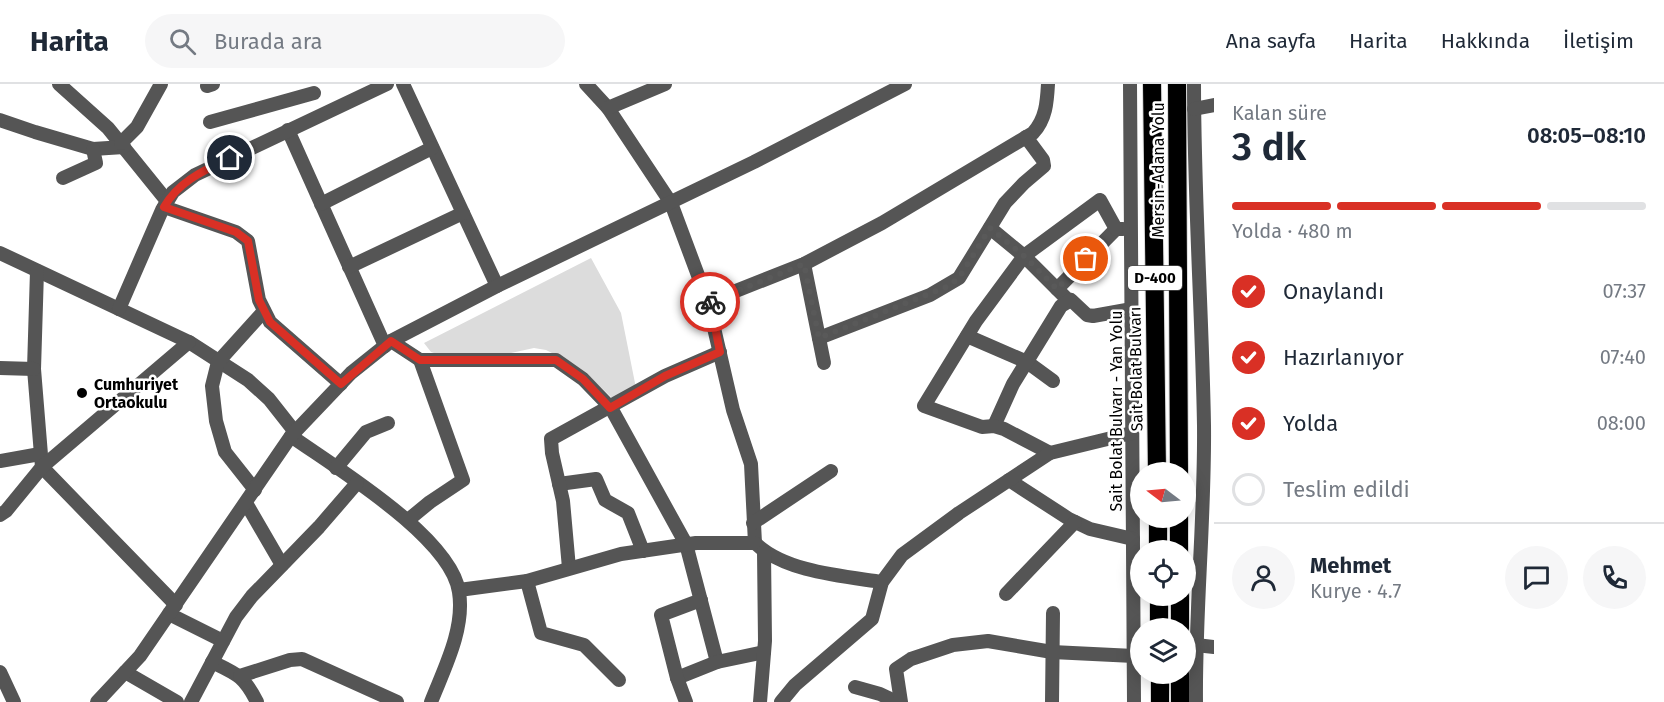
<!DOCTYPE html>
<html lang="tr">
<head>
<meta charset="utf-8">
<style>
	:root { --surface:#fff; --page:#f6f6f7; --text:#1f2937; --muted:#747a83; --line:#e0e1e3; --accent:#d93025 }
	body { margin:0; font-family:"Fira Sans",sans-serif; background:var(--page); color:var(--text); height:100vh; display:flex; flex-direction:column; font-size:22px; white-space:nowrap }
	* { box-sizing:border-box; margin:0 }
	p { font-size:20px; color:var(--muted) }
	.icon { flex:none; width:33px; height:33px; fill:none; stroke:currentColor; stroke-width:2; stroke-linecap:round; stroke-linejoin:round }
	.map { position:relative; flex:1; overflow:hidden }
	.sheet { display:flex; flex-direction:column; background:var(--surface); width:450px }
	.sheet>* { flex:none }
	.needle { width:39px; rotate:286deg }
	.fabs { position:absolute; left:1130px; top:378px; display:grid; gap:12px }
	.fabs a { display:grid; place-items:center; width:66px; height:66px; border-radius:50%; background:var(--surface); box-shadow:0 3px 15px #0003; font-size:30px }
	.pin { position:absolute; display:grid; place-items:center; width:51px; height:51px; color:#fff; margin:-26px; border:3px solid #fff; border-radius:50%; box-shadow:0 2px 6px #0007 }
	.courier { position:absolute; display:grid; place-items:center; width:60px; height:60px; margin:-30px; border:4px solid #d93025; border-radius:50%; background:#fff; color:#222; box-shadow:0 2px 8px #0007 }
	.overview em { font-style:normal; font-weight:600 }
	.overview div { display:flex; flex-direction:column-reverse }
	.overview { display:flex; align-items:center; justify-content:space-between; height:102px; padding:0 18px }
	h1 { font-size:39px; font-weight:600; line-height:45px }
	.bar { display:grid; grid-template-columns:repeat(4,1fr); gap:9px 6px; align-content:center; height:72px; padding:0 18px }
	.bar i { height:8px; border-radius:4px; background:var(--line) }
	.bar .active { background:var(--accent) }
	.bar p { grid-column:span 4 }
	.line { display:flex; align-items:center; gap:15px; padding:0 18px; border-top:2px solid var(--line) }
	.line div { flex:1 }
	.round { display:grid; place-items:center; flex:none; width:63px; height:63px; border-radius:32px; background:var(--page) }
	ol { padding:0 18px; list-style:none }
	li { display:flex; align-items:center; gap:18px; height:66px }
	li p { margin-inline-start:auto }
	li .icon { padding:6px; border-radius:50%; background:var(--accent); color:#fff; stroke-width:4 }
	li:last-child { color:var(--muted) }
	li i { width:33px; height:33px; border:3px solid var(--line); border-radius:50% }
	header { display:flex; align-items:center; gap:36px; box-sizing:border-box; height:84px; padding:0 30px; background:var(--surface); border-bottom:2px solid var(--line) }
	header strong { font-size:28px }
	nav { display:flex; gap:33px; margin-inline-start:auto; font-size:21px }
	.search { width:420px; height:54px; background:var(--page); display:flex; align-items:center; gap:15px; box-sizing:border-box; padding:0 21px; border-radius:33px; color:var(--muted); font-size:22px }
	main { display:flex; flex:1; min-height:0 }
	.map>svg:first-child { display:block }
</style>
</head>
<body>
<header>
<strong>Harita</strong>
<div class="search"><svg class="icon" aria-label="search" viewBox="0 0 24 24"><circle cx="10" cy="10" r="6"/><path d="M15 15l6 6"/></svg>Burada ara</div>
<nav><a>Ana sayfa</a><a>Harita</a><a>Hakkında</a><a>İletişim</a></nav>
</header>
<main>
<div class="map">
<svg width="1214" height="618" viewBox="0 0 1214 618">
	<rect width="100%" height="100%" fill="#fff"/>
	<path fill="#dcdcdc" d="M591 174 621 229 636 304 616 315 611 313 589 292 568 277 546 266 534 264 511 269 440 271 431 268 424 259Z"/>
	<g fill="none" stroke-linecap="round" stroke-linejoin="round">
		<g stroke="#dbdbdb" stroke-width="20">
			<g id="highway">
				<path d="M1152 0 1157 388"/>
				<path d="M1177 0 1179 388"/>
				<path d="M1158 434V466"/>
				<path d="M1179 434V466"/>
				<path d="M1159 512V544"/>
				<path d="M1180 512V544"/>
				<path d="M1160 590V618"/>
				<path d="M1180 590V618"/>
			</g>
		</g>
		<g stroke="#555" stroke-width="14">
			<path d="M59 0 108 44 167 117"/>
			<path d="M403 0 497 202"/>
			<path d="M586 0 608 24 671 119 708 218 733 326 751 380 755 459"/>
			<path d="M1130 0 1134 618"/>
			<path d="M1194 0C1194 114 1202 227 1204 341 1205 433 1195 526 1196 618"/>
			<path d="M207 2 213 0"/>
			<path d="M608 24 665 0"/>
			<path d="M1194 25 1214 21"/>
			<path d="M0 36 35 48 93 65 124 63"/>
			<path d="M210 38 314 9"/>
			<path d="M288 46 385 262"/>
			<path d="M121 59 137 43 161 0"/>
			<path d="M63 94 96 79 93 65"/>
			<path d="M321 120 432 64"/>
			<path d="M164 123 236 148 248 157 259 216 270 238 341 300"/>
			<path d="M990 144 1024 172 1068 216"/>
			<path d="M0 169 189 258 248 296 269 315 295 348"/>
			<path d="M804 180 824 279"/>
			<path d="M349 183 463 129"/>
			<path d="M37 187 34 285 42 383 176 521"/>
			<path d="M1057 205 1116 145H1123"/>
			<path d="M708 218 804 180 882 139 1033 49C1046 35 1047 18 1048 0"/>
			<path d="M119 225 162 126 173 108 195 91 387 0"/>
			<path d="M967 252 1027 278 1053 297"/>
			<path d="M819 254 930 211 959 194 1005 119 1024 99 1044 82 1043 76 1026 53"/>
			<path d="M391 257 420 276 463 396 430 418 408 436"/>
			<path d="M420 276H556L583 295 611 324 686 460 717 578"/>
			<path d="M0 284 34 285"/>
			<path d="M994 342 1013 300 1061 222 1071 216 1087 231 1093 232 1132 225"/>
			<path d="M291 352C336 384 451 453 459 508 465 545 444 585 431 618"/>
			<path d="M1050 369 1004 345 994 342 982 343 924 322 976 237 1024 172 1100 116 1116 145"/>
			<path d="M0 377 40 370"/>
			<path d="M336 384 366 348 388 339"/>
			<path d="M1009 396 1069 435 1090 445 1133 455"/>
			<path d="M559 400 596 395 605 416 628 429 643 467"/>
			<path d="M255 406 225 368 216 337 212 302 218 278 264 227"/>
			<path d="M246 419 282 481"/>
			<path d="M0 431 6 427 42 383 189 258"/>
			<path d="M753 439 831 387"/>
			<path d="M569 484 563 417 552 369 551 355 665 292 720 268"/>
			<path d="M527 497 541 549 584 561 619 596"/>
			<path d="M459 506 527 497 621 470 696 459H755C785 488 842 492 882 498"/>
			<path d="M1006 510 1075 438"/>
			<path d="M169 530 223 557"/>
			<path d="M1196 561 1214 563"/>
			<path d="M212 578C237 590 244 592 257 618"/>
			<path d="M0 588 14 618"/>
			<path d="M125 588 177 618"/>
			<path d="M240 592 290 576 302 575 397 618"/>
			<path d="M677 594 717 578 764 568"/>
			<path d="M855 603 880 610 897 618"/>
			<path d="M97 618 140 572 291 352 351 289 391 257 497 202 754 78 905 0"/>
			<path d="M191 618 236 533 252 512 319 443 357 399"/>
			<path d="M686 618 677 594 661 531 701 516"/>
			<path d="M760 618 765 557 764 468"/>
			<path d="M781 618 795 601 872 535 882 498 902 471 959 429 1050 369 1132 349"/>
			<path d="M901 618 896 585 911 575 953 561 988 557 1052 568 1134 572"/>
			<path d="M1052 618 1053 529"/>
		</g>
		<use href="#highway" stroke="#000" stroke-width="18"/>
	</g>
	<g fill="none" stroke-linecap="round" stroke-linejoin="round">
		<path stroke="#595959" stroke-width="6" stroke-dasharray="0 10.8" d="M710 218 804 180 819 254 946 203 959 194 990 144 1024 172 1057 205 1086 175"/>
		<path stroke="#d93025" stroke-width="8" d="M230 74C205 86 179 97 164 123L236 148 248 157 259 216 270 238 341 300 391 257 420 276H556L583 295 610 324 665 292 720 268 710 218"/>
	</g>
	<circle fill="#000" stroke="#fff" stroke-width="2" cx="82" cy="309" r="6"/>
	<g text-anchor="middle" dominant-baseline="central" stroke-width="5" stroke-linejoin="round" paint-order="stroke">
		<rect fill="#fff" stroke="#4c4c4c" stroke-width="1.5" x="1128" y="182" width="54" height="24" rx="4.5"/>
		<g font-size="15" font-weight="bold" fill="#000">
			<text x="1155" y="194">D-400</text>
		</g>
		<g font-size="16" fill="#000" stroke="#fff">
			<text transform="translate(1158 86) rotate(-90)">Mersin-Adana Yolu</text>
			<text transform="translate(1136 285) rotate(-91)">Sait Bolat Bulvarı</text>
			<text transform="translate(1116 327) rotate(-90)">Sait Bolat Bulvarı - Yan Yolu</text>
		</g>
		<g font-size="16" font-weight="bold" fill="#000" stroke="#fff" text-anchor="start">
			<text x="94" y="300">Cumhuriyet<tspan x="94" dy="18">Ortaokulu</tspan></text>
		</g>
	</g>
</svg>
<div class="fabs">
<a><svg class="needle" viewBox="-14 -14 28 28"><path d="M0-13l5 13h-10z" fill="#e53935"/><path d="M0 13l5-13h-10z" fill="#747a83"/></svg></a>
<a><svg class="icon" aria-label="locate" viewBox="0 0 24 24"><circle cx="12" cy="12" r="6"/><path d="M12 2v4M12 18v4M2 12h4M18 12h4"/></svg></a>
<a><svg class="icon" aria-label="layers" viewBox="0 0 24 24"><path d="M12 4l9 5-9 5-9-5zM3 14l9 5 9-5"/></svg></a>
</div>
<div class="pin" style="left:1086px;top:175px;background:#ea580c"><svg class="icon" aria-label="bag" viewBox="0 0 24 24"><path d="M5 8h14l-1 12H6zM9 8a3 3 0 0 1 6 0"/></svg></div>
<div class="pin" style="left:230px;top:74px;background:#1f2937"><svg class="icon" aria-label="home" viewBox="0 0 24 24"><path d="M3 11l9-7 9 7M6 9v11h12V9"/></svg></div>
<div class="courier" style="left:710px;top:218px"><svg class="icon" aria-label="bike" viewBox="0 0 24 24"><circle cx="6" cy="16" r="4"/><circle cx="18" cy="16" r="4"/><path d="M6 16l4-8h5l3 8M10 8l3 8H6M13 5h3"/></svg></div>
</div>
<section class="sheet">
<div class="overview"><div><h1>3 dk</h1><p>Kalan süre</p></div><em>08:05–08:10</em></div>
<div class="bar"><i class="active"></i><i class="active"></i><i class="active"></i><i></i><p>Yolda · 480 m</p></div>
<ol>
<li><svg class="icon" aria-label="check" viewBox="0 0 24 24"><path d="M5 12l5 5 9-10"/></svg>Onaylandı<p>07:37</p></li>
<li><svg class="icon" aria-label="check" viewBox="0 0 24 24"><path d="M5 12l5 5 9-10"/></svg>Hazırlanıyor<p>07:40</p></li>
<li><svg class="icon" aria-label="check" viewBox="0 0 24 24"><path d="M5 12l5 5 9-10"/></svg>Yolda<p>08:00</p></li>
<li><i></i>Teslim edildi</li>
</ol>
<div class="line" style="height:108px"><a class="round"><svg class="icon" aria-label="person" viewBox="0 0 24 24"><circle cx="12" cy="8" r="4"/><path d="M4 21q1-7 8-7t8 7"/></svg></a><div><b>Mehmet</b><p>Kurye · 4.7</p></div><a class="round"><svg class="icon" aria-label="chat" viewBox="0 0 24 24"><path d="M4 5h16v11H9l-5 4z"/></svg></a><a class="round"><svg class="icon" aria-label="phone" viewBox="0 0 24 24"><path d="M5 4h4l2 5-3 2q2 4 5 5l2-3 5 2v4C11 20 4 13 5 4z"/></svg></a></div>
</section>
</main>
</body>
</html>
